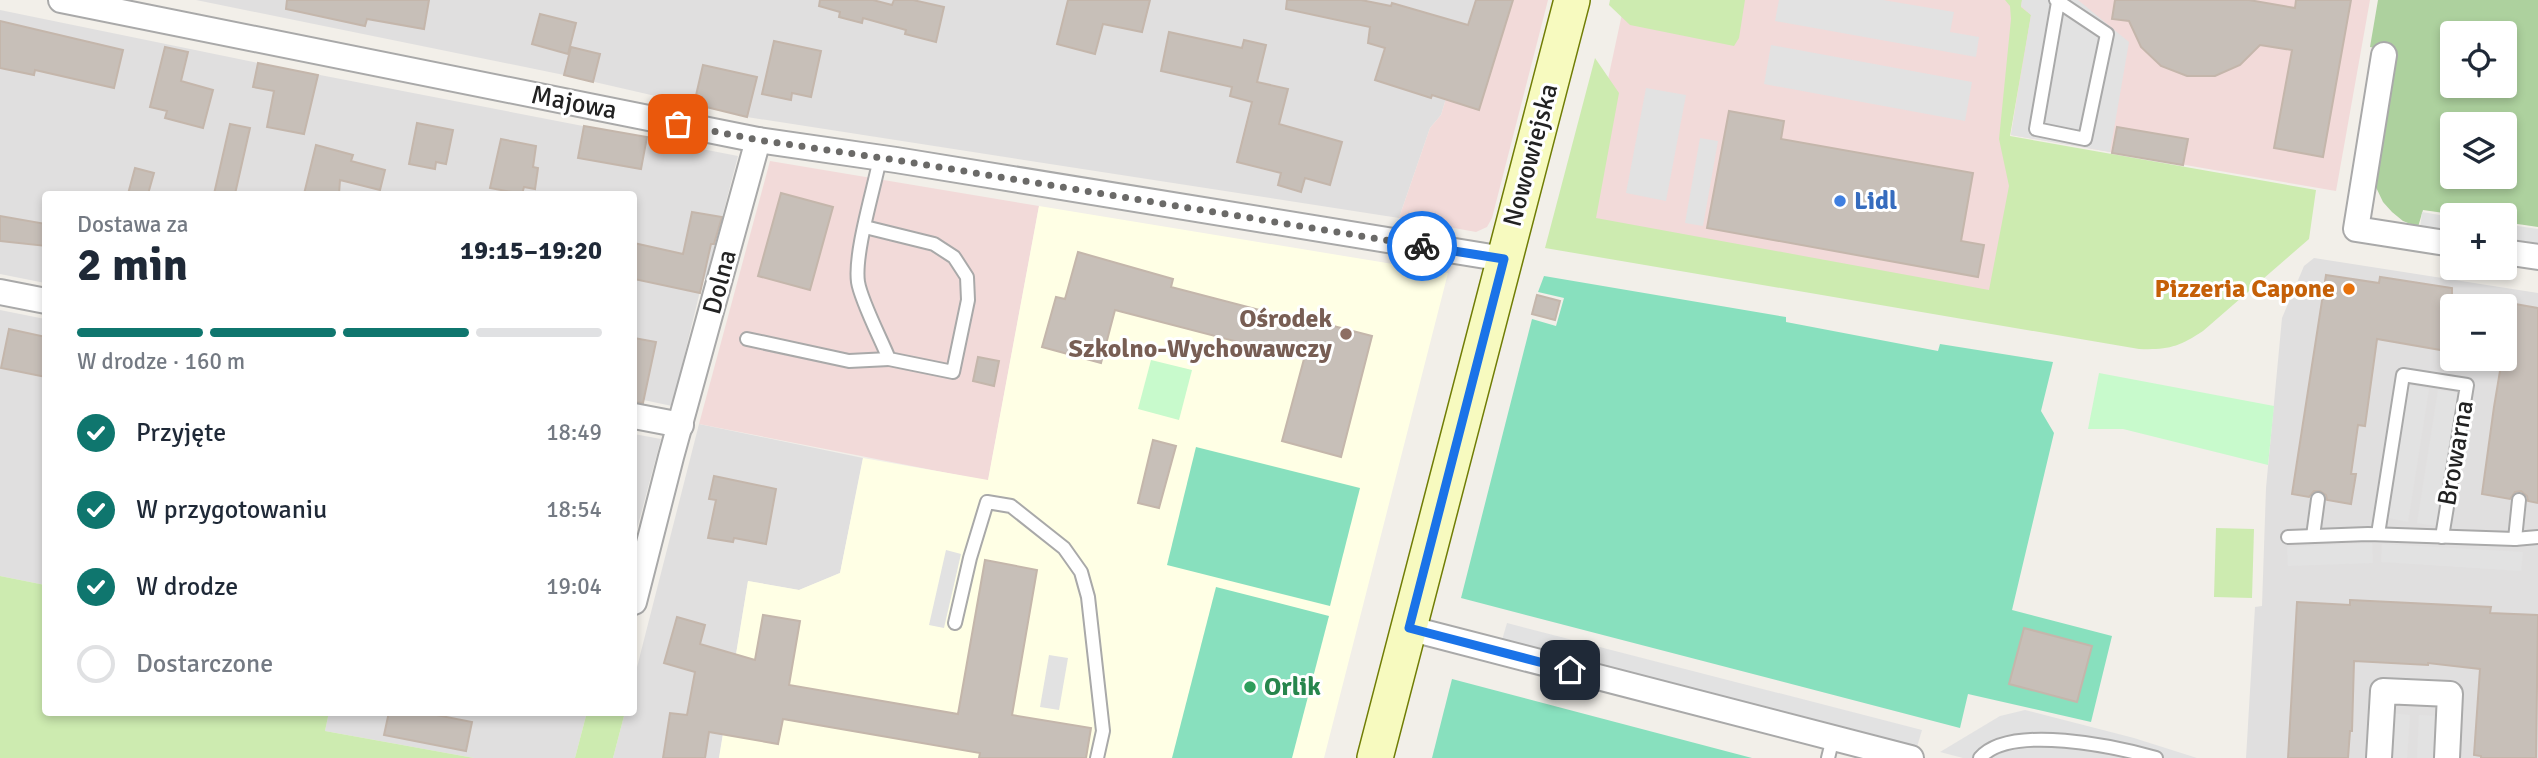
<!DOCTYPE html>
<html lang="pl">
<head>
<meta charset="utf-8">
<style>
	:root { --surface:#fff; --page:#f6f6f7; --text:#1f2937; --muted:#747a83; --line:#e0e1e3; --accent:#0f766e }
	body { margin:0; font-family:Signika,sans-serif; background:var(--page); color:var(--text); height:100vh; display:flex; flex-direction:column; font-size:26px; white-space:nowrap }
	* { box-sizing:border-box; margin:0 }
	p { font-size:23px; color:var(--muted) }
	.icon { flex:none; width:38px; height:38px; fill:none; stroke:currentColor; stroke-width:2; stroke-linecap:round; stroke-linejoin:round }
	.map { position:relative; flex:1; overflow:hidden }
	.drawer { position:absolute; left:42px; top:191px; width:595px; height:525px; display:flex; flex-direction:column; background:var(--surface); border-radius:7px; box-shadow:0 4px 10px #0003 }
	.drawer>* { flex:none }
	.tools { position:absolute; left:2440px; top:21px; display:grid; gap:14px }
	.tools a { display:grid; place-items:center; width:77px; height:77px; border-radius:7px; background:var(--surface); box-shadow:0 4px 10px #0003; font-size:35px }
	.pin { position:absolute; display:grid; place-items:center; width:60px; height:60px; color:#fff; margin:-30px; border-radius:14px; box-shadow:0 4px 10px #0006 }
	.courier { position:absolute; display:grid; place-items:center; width:70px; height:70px; margin:-35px; border:5px solid #1a73e8; border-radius:50%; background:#fff; color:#222; box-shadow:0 2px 9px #0007 }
	.overview em { font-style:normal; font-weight:700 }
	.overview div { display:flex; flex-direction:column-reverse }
	.overview { display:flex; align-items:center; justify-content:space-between; height:119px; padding:0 35px }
	h1 { font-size:46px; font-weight:700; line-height:52px }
	.bar { display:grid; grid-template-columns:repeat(4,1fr); gap:10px 7px; align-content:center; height:84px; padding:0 35px }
	.bar i { height:9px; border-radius:5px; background:var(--line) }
	.bar .active { background:var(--accent) }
	.bar p { grid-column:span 4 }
	ol { padding:0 35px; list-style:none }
	li { display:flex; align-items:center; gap:21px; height:77px }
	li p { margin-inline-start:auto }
	li .icon { padding:7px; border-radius:50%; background:var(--accent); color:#fff; stroke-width:4 }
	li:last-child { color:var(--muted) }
	li i { width:38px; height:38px; border:4px solid var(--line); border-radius:50% }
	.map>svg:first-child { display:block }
</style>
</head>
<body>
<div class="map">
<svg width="2538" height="758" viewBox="0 0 2538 758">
	<rect width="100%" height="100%" fill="#f2efe9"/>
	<g fill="#e0dfdf" fill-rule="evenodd">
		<path d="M196 0H1476L1441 115 1430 128 1399 218 747 117 564 75Z"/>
		<path d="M0 10 258 63 738 156 706 279H703L672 406 634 398V194H46L45 283 0 274Z"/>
		<path d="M2314 258 2538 293V758H2246L2255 607 2262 606 2266 488 2282 318 2304 266ZM2452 306H2504V359H2452Z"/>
		<path d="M0 310 45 319V585L0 576Z"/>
		<path d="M699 424 863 458 840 573 799 590 748 581 719 758H613L625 712H634V679Z"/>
		<path d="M634 434 661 439 634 540Z"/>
		<path d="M329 712H587L575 758H474L325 731Z"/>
	</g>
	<g fill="#f2dad9">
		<path d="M1476 0H1548L1492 218 1487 227 1476 232 1399 218 1430 128 1441 115Z"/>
		<path d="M1625 0H2020L2019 2 2022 0H2370L2336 191 2011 135 2030 14 2000 136 2183 333 1573 242Z"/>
		<path d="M770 161 1039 206 988 481 699 424Z"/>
	</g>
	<path fill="#ffffe5" d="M1039 206 1448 273 1324 758H719L748 581 799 590 840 573 863 458 988 480Z"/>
	<g fill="#cdebb0">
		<path d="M1610 0H1745L1739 38 1734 46 1630 25 1609 5Z"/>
		<path d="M2005 0H2022L2021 7 2031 15 2010 136 2316 190 2309 239 2203 331C2179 347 2168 350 2139 349L1545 248 1595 58 1619 93 1596 218 1989 290 2009 186 1999 139 2011 19 2010 6Z"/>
		<path d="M2216 528 2254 529 2252 598 2214 597Z"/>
		<path d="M0 576 45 585 46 712H329L325 731 474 758H0Z"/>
		<path d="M587 712H625L613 758H575Z"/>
	</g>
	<path fill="#add19e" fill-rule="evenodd" d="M2378 0H2538V227L2504 222V215H2458L2423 210 2418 227 2403 221 2392 212 2383 202 2373 181 2393 52 2370 47ZM2452 33H2504V86H2452ZM2452 124H2504V177H2452Z"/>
	<g fill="#c8facc">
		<path d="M1151 360 1192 370 1179 420 1138 409Z"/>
		<path d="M2099 373 2274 406 2268 465 2123 429H2088Z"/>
	</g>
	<g fill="#88e0be">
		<path d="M1544 276 1786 317V322L1938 351 1940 344 2053 362 2041 411 2054 433 2012 610 2112 636 2091 722 1968 694 1960 728 1461 598 1532 319 1556 326 1564 298 1538 292Z"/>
		<path d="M1196 447 1360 488 1330 606 1167 565Z"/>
		<path d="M1216 587 1329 616 1292 758H1172Z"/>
		<path d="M1452 679 1752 758H1432Z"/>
	</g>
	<g fill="#e2e2e2">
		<path d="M1779 0H1883L1954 12 1950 32 1979 37 1976 57 1775 21Z"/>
		<path d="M2022 0H2078L2129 42 2110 152 2011 135 2031 15 2021 6Z"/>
		<path d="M1771 45 1972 82 1965 121 1764 84Z"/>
		<path d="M1646 88 1686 95 1666 201 1626 193Z"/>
		<path d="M1700 138 1718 141 1703 226 1685 223Z"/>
		<path d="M2422 212 2452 217V234L2420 229Z"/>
		<path d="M2504 224 2538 229V247L2504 242Z"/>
		<path d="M2409 385 2429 389 2408 522 2388 518Z"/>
		<path d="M2438 390 2458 393 2437 526 2417 523Z"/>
		<path d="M2372 543 2373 563 2288 566 2287 547Z"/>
		<path d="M2382 544 2523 552 2521 571 2381 562Z"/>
		<path d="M946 550 961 554 944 628 929 625Z"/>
		<path d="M1507 623 1922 730 1917 747 1502 640Z"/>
		<path d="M1049 655 1068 658 1059 710 1040 707Z"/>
		<path d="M2025 710 2134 738 2197 758H1963L1940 752 2000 716Z"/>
		<path d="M2390 713 2410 715 2407 758H2388Z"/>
		<path d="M2419 715 2439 716 2437 758H2417Z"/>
	</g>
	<g fill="#c7bfb8" stroke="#c4b6ab" stroke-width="2">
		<path d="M287 0H429L424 29 367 19 365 26 286 9Z"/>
		<path d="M820 0H873L892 5 894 0H913L944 7 936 42 905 34 906 30 863 18 862 23 839 17 840 12 819 6Z"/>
		<path d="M1068 0H1150L1142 32 1103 24 1095 54 1057 44Z"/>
		<path d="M1287 0H1361L1391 6 1392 3 1468 25 1476 0H1513L1479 110 1432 95 1431 98 1375 80 1385 48 1368 43 1370 27 1286 9Z"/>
		<path d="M2115 0H2249L2295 8 2296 0H2351L2323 157 2274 148 2292 50 2260 45 2240 65 2215 76H2187L2161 66 2141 47 2129 21 2112 19Z"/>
		<path d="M540 14 576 23 568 54 532 44Z"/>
		<path d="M0 21 123 50 114 88 35 70 34 75 0 68Z"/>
		<path d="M1169 32 1242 48 1244 40 1266 45 1257 82 1288 89 1279 124 1342 142 1330 185 1305 178 1301 192 1278 185 1281 173 1237 162 1252 102 1230 96 1232 87 1161 71Z"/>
		<path d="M774 41 821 51 811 97 792 93 791 100 762 94Z"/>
		<path d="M165 47 188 52 181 81 213 90 203 128 165 118 167 111 150 107Z"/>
		<path d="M571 47 600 54 593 82 564 75Z"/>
		<path d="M258 63 318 75 304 134 267 127 274 91 253 87Z"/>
		<path d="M703 65 757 77 747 117 694 104Z"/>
		<path d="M1729 111 1784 121 1781 139 1973 173 1961 241 1984 245 1978 277 1707 228Z"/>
		<path d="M417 123 453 130 446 164 436 162 435 169 409 164Z"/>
		<path d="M230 124 250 128 235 194H214Z"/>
		<path d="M584 126 647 137 641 169 578 158Z"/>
		<path d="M2117 127 2188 139 2183 165 2112 153Z"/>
		<path d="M501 139 536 146 533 167 538 168 535 189 524 187 522 194 490 188Z"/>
		<path d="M316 145 353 155 351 161 385 170 380 190 340 180 339 194H304Z"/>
		<path d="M135 168 154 173 148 194H128Z"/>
		<path d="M781 193 833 207 810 290 758 276Z"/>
		<path d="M692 212 722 217 714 244H711L700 293 634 279V243L683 254Z"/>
		<path d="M0 216 46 224V246L0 241Z"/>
		<path d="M1078 252 1173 279 1171 287 1313 324 1314 321 1372 336 1341 457 1282 441 1304 359 1115 310 1101 363 1042 347 1056 297 1065 299Z"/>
		<path d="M2326 275 2379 283 2380 277 2452 288V352L2377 339 2365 426 2358 425 2351 474H2356L2351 504 2327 500 2326 495 2320 491H2314L2309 497 2292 494Z"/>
		<path d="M1537 295 1560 301 1555 320 1532 314Z"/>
		<path d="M2504 302 2538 308V503L2528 501 2527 496 2521 491 2515 492 2510 499 2482 494 2494 407 2502 359H2504Z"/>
		<path d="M9 329 46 337V377L1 368Z"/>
		<path d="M634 338 656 342 643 403 634 402Z"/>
		<path d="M978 357 999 361 994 386 973 381Z"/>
		<path d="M1153 440 1176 446 1159 508 1138 503Z"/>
		<path d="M714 476 776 489 766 544 734 538 733 542 708 538 716 500 709 499Z"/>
		<path d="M985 560 1037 570 1012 715 1091 728 1086 758H979L980 753 783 719 778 744 709 732 705 758H663L670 713 687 715 695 672 664 663 677 617 705 625 700 644 755 660 763 615 800 621 789 685 958 714Z"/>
		<path d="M2350 600 2491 607 2490 613 2538 615 2536 758H2481V756L2474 755 2480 669 2428 663V665L2354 661 2352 731H2350L2348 758H2288L2297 602 2350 605Z"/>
		<path d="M2024 628 2092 646 2077 702 2009 684Z"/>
		<path d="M389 712H421L472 722 466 751 384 735Z"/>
	</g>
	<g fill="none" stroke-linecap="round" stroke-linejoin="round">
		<g stroke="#a9a9a9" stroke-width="16">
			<g id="lane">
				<path d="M2056 0 2107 34 2085 139 2036 129 2058 2"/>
				<path d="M865 227 934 244 954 257 967 277 968 300 953 372 889 359C881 339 861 301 858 282 854 253 874 189 880 158"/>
				<path d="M747 339 849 361 889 359"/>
				<path d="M2378 534 2403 375 2467 385 2442 537"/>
				<path d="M2313 536 2318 499"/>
				<path d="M2288 537 2368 534 2515 539 2538 537"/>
				<path d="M2515 539 2519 500"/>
				<path d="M955 623 970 558 987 502 1011 506 1064 548 1081 572 1088 597 1103 731 1097 758"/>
				<path d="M1828 758 1833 738"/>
				<path d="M1980 758C2010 723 2117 747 2156 758"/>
			</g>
		</g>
		<g stroke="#a9a9a9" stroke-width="28">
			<g id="street">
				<path d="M61 0 758 140 896 160 1504 259"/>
				<path d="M2384 55 2356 229 2452 244"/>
				<path d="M2504 252 2538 257"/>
				<path d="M0 292 46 301"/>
				<path d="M634 416 681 425"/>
				<path d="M634 602 671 457 758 140"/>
				<path d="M1408 628 1911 758"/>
				<path d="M2379 758 2383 691 2450 694 2447 758"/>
			</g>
		</g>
		<g stroke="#707d05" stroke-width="38">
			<path id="secondary" d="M1375 758 1572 0"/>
		</g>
		<use href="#lane" stroke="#fff" stroke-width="12"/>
		<use href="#street" stroke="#fff" stroke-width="24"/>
		<use href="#secondary" stroke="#f7fabf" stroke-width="35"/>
	</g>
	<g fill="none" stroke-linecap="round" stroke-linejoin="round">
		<path stroke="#6b6a68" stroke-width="7" stroke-dasharray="0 12.6" d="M678 124 758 140 896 160 1422 246"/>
		<path stroke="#1a73e8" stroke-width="9" d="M1422 246 1504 259 1409 628 1570 670"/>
	</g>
	<circle fill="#3f7fe0" stroke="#fff" stroke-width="2.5" cx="1840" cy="201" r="7"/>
	<circle fill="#e8710a" stroke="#fff" stroke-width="2.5" cx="2349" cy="289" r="7"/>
	<circle fill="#8d6e63" stroke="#fff" stroke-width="2.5" cx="1346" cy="334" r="7"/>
	<circle fill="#2e9e5b" stroke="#fff" stroke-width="2.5" cx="1250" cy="687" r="7"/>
	<g text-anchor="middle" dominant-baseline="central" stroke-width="6" stroke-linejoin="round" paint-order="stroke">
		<g font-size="26" fill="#222" stroke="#fff">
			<text transform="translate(574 103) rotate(11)">Majowa</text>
			<text transform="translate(1531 155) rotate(-75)">Nowowiejska</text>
			<text transform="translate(720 282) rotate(-75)">Dolna</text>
			<text transform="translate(2456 453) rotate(-80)">Browarna</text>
		</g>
		<g font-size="26" font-weight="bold" fill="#366cbe" stroke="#fff" text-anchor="start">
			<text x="1854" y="201">Lidl</text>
		</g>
		<g font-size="26" font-weight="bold" fill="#c56008" stroke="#fff" text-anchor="end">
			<text x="2335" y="289">Pizzeria Capone</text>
		</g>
		<g font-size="26" font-weight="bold" fill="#785e54" stroke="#fff" text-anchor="end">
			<text x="1332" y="319">Ośrodek<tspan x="1332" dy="30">Szkolno-Wychowawczy</tspan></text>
		</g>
		<g font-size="26" font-weight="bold" fill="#27864d" stroke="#fff" text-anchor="start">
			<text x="1264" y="687">Orlik</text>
		</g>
	</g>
</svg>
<div class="tools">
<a><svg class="icon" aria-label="locate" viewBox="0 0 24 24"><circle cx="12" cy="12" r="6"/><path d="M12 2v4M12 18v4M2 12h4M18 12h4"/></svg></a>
<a><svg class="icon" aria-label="layers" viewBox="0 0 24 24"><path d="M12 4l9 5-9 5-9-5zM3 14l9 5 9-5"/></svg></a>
<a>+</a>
<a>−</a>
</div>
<div class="pin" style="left:678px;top:124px;background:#ea580c"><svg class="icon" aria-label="bag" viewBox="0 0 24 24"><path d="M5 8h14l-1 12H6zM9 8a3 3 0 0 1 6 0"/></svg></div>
<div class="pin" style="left:1570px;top:670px;background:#1f2937"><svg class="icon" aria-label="home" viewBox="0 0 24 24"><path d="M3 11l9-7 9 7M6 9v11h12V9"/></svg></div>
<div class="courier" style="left:1422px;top:246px"><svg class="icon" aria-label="bike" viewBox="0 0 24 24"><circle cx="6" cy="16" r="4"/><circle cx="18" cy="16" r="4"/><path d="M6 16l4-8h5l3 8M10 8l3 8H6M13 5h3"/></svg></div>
<section class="drawer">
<div class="overview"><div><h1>2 min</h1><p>Dostawa za</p></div><em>19:15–19:20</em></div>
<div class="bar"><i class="active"></i><i class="active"></i><i class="active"></i><i></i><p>W drodze · 160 m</p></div>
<ol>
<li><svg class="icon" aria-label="check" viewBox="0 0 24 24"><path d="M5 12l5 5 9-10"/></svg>Przyjęte<p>18:49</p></li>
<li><svg class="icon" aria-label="check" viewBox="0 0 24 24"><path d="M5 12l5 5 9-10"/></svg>W przygotowaniu<p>18:54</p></li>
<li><svg class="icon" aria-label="check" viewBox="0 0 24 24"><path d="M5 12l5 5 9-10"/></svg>W drodze<p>19:04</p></li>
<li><i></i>Dostarczone</li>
</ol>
</section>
</div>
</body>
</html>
